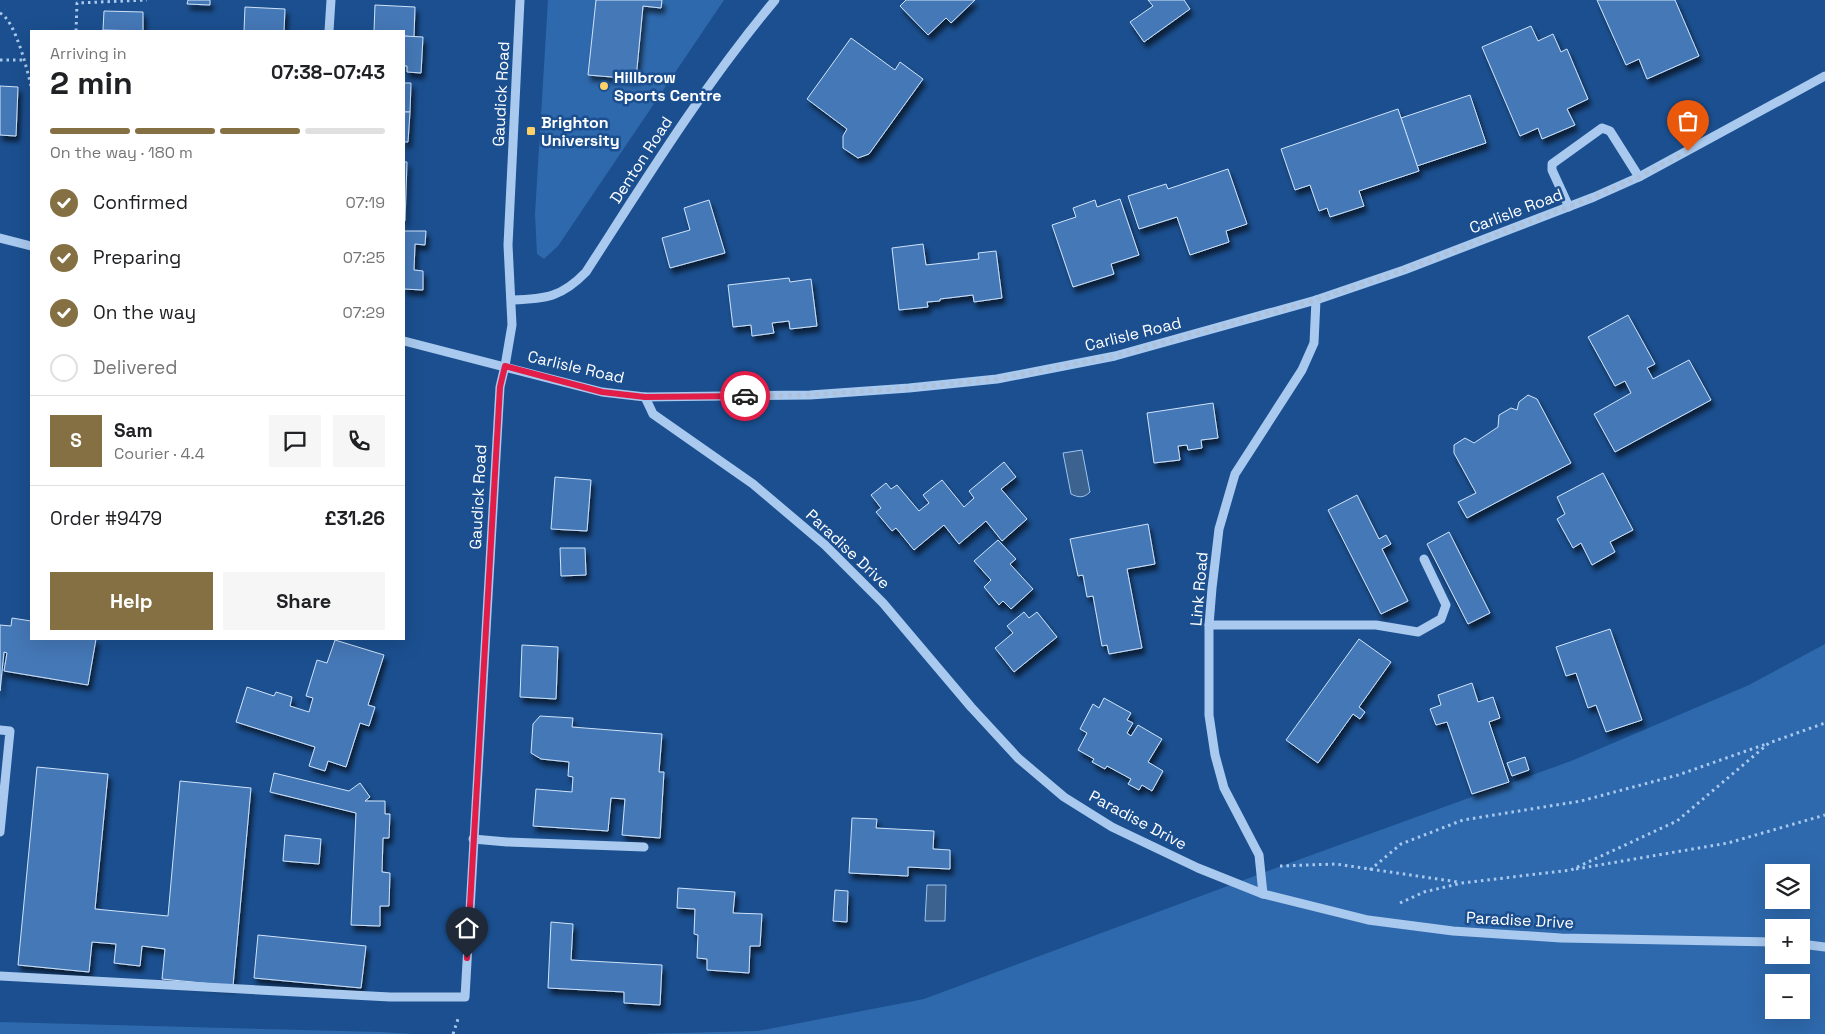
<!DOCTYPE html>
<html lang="en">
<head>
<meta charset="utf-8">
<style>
	:root { --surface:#fff; --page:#f6f6f6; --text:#202124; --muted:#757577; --line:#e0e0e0; --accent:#847042 }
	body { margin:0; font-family:"Space Grotesk",sans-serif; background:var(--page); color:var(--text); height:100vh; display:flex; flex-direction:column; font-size:19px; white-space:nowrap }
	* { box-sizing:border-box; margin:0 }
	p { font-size:16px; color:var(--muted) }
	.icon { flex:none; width:28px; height:28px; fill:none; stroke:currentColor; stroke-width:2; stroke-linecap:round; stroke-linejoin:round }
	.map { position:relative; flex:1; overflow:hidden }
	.details { position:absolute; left:30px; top:30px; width:375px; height:610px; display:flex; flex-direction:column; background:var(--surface); border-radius:0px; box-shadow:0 5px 20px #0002 }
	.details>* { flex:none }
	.tools { position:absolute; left:1765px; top:864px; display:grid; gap:10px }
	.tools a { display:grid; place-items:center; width:45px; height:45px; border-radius:0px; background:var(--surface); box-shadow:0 5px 20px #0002; font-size:25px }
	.pin { position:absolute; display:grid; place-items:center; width:42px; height:42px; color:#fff; margin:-51px -21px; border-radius:50% 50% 50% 0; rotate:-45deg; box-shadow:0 0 5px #0007 }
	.pin .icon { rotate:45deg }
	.courier { position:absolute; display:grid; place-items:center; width:50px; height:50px; margin:-25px; border:4px solid #e11d48; border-radius:50%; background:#fff; color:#222; box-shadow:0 1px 6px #0007 }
	.overview em { font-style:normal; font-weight:800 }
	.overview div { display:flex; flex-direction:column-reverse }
	.overview { display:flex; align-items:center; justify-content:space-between; height:85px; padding:0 20px }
	h1 { font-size:32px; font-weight:800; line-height:38px }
	.bar { display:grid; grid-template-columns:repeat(4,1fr); gap:8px 5px; align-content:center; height:60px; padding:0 20px }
	.bar i { height:6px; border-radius:4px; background:var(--line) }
	.bar .active { background:var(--accent) }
	.bar p { grid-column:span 4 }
	.line { display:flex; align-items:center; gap:12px; padding:0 20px; border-top:1px solid var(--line) }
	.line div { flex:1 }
	.round { display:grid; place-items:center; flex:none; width:52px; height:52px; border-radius:0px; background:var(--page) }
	ol { padding:0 20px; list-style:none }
	li { display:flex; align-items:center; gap:15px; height:55px }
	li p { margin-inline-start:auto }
	li .icon { padding:5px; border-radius:50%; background:var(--accent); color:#fff; stroke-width:4 }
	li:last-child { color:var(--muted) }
	li i { width:28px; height:28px; border:2px solid var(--line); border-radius:50% }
	.button { display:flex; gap:10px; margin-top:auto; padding:10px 20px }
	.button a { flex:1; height:58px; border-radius:0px; background:var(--accent); color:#fff; font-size:20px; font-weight:800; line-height:58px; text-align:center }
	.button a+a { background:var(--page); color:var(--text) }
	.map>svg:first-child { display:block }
</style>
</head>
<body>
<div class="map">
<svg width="1825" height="1034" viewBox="0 0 1825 1034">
	<defs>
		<filter id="shadow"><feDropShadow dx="3" dy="5.5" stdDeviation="2.5" flood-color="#0009"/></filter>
	</defs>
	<rect width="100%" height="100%" fill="#1b4f8f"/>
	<g fill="#2e69ad" fill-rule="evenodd">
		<path d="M548 0H724L558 246 544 259 537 254 535 214Z"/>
		<path d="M1825 644V1034H638L758 1031 924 999 1295 861 1571 761 1749 685ZM1774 872H1801V900H1774ZM1774 928H1801V955H1774ZM1774 982H1801V1010H1774Z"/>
		<path d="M0 1022 381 1032 413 1034H0Z"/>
	</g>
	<g fill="#3c6290" stroke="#9cc4f0">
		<path d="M1082 450 1090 492C1084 498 1079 498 1071 494L1063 453Z"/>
		<path d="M927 885H946L945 921H925Z"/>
	</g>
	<g fill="#4478b7" stroke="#cfe3fa" filter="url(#shadow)">
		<path d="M188 0H210V5L187 4Z"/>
		<path d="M596 0H662L661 8 643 6 636 79 588 75Z"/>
		<path d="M906 0H975L951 23 946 18 928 35 900 6Z"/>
		<path d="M1148 0H1184L1190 9 1144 42 1130 22 1153 6Z"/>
		<path d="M1597 0H1675L1699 56 1647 79 1639 59 1626 65Z"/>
		<path d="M375 5 415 7 414 37 404 36V31H374Z"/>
		<path d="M245 7 285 9 284 31H244Z"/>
		<path d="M104 11 143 12V31L103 30Z"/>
		<path d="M1531 26 1538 41 1553 34 1561 52 1567 49 1588 99 1567 109 1575 125 1542 139 1538 128 1520 136 1482 47Z"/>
		<path d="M404 36 423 37 421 73 407 72V66H404Z"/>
		<path d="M851 38 895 70 900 62 923 79 869 154 858 158 843 148V136L847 129 807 99Z"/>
		<path d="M404 83H411L410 112H404Z"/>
		<path d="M0 86 18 87 16 136 0 135Z"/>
		<path d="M1470 95 1486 143 1417 166 1401 118Z"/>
		<path d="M1398 109 1419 171 1359 191 1364 206 1330 217 1327 208 1319 211 1310 185 1295 190 1281 149Z"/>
		<path d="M404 112H410L408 142H404Z"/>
		<path d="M404 162H407L405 221H404Z"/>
		<path d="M1228 169 1247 224 1226 231 1229 242 1190 255 1177 217 1139 229 1128 196 1166 184 1168 189Z"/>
		<path d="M1120 199 1139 255 1111 264 1114 274 1073 287 1052 225 1076 217 1073 208 1095 200 1097 207Z"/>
		<path d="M709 200 725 253 670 268 662 238 690 230 684 208Z"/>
		<path d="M404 231H426L425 245 415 244 414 270 423 271V290L404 289Z"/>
		<path d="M923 244 926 265 979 259 978 253 996 251 1002 298 974 302 973 295 940 299V301L927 302 928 307 899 310 892 248Z"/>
		<path d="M789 278 790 282 811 279 817 326 790 329 789 321 772 323 774 333 752 336 751 325 733 327 728 285Z"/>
		<path d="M1628 315 1655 364 1647 368 1653 379 1689 360 1711 400 1615 452 1594 414 1631 393 1625 381 1615 386 1588 337Z"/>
		<path d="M1528 395 1537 399 1571 463 1467 518 1458 502 1476 493 1454 453V445L1465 438 1474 443 1498 427 1499 415 1511 408 1517 410 1519 402Z"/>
		<path d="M1213 403 1218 438 1201 440 1202 448 1188 450 1187 445 1178 446 1180 460 1154 463 1147 413Z"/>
		<path d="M1004 462 1016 477 1001 489 1027 519 1002 541 986 521 959 544 944 525 914 550 896 528 892 531 876 512 881 508 871 495 886 483 891 489 897 485 919 511 929 503 923 495 942 480 964 507 974 498 969 491Z"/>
		<path d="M1603 473 1633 530 1610 542 1615 552 1592 565 1581 543 1573 548 1557 519 1565 514 1557 497Z"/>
		<path d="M555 477 591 480 587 531 551 529Z"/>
		<path d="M1357 495 1379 539 1386 535 1391 544 1382 549 1408 601 1381 614 1328 510Z"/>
		<path d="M1148 524 1155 564 1127 569 1142 648 1109 654 1107 645 1102 646 1093 596 1087 597 1083 575 1078 576 1070 539Z"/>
		<path d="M1449 532 1490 613 1468 624 1427 544Z"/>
		<path d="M998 540 1016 559 1010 564 1033 589 1011 609 1003 601 999 605 984 587 991 580 974 561Z"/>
		<path d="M560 548H585L586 575 561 576Z"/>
		<path d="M1024 612 1029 618 1037 612 1057 637 1014 672 995 648 1013 633 1007 626Z"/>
		<path d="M12 618 31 621V639H96L88 685 4 671 7 653 4 652 0 691V625L11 626Z"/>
		<path d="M1610 629 1642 720 1606 732 1596 705 1588 708 1576 673 1566 676 1556 647Z"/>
		<path d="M1359 639 1391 662 1359 707 1365 712 1360 719 1353 714 1318 763 1286 740Z"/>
		<path d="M335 640 384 655 368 705 375 707 369 726 360 723 346 767 328 761 325 771 309 766 315 747 236 722 247 687 274 696 276 692 292 697 290 706 309 712 313 698 306 696 317 660 327 663Z"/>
		<path d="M522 645 558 647 556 699 520 697Z"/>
		<path d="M1472 683 1478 702 1493 697 1500 718 1489 722 1509 782 1472 794 1447 722 1436 725 1430 709 1441 705 1438 695Z"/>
		<path d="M1104 698 1131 713 1127 720 1133 723 1127 733 1131 736 1138 725 1162 739 1148 762 1163 771 1152 791 1142 785 1139 790 1128 784 1131 779 1107 766 1105 769 1092 762 1094 759 1078 750 1087 733 1080 729 1093 704 1099 708Z"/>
		<path d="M540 716 573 718 572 727 662 734 659 772H664L660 838 622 835 625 799 611 798 608 831 533 826 536 789 572 792 573 777 568 776 569 762 541 759 531 753 533 724Z"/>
		<path d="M1525 757 1529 770 1512 776 1507 763Z"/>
		<path d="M37 767 108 774 95 909 168 916 180 781 251 788 233 986 162 979 165 949 142 946 140 966 114 963 116 944 92 942 89 972 18 965Z"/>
		<path d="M274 773 349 791 360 783 370 797 365 801H385V814H390L389 838H383L382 872 390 873 389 906H380V926L351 925 356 813 270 792Z"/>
		<path d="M852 818 877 819 876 828 934 831 933 849 950 850V869L908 867V876L849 873Z"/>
		<path d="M285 835 321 839 319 864 283 861Z"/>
		<path d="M678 888 735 892 733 913 762 914 760 946H750L749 973 707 970V959L697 958 698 935 694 934 695 909 677 908Z"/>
		<path d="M835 890 848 891 847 922 833 921Z"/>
		<path d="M551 922 573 924 571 960 662 965 660 1005 624 1003V992L548 988Z"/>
		<path d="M258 935 366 946 361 988 254 978Z"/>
	</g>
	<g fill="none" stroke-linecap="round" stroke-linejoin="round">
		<g stroke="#a9c9ee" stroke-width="3" stroke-dasharray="2.5 4" stroke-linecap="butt">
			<path d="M0 13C15 20 27 69 31 86"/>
			<path d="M76 31 77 3 147 0"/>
			<path d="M0 60H23"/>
			<path d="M1280 866 1336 864 1458 882"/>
			<path d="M1576 869 1728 843 1825 815"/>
			<path d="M1370 870 1401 844 1463 820 1581 801 1678 775 1766 744"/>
			<path d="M1400 903 1424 892 1462 883 1571 870 1677 821 1769 743 1825 723"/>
			<path d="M453 1034 459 1016"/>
		</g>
		<g stroke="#a9c9ee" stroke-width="9">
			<path d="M329 31 331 0"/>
			<path d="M1569 207 1552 170V164L1602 128 1610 131 1639 177"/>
			<path d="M0 238 31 246"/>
			<path d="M512 300C546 299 562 297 586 272 646 179 704 85 775 0"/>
			<path d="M404 341 602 392 645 397 810 395 909 388 997 379 1115 356 1316 300 1404 270 1594 197 1639 177 1825 76"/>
			<path d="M645 397 653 414 753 484 825 545 883 603 971 707 1018 758 1064 797 1112 827 1198 868 1263 894 1368 920 1453 931 1561 938 1774 942"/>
			<path d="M1209 625H1376L1418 632 1441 619 1446 605 1424 559"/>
			<path d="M0 730 10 731 0 832"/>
			<path d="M473 839 507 842 644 847"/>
			<path d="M1263 894 1259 855 1224 788 1215 755 1209 715V625L1212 588 1219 529 1235 474 1302 370 1314 343 1316 300"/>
			<path d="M1801 944 1825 947"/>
			<path d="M0 976 390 997H465L500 387 505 366 512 325 508 245 520 0"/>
		</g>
	</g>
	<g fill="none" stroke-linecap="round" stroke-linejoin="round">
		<path stroke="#afc1d8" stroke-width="5" stroke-dasharray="0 9" d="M745 396 810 395 909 388 997 379 1115 356 1316 300 1404 270 1594 197 1639 177 1688 151"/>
		<path stroke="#e11d48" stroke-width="6" d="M467 958 500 387 505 366 602 392 645 397 745 396"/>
	</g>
	<g fill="#ffd166" stroke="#1b4f8f" stroke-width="2">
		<circle cx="604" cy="86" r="5"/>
		<rect x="526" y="126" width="10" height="10" rx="2.5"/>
	</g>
	<g text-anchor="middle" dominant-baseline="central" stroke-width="5" stroke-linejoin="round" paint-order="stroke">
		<g font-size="16" font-weight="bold" fill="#fff" stroke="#1b4f8f" text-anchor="start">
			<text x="614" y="77">Hillbrow<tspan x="614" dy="18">Sports Centre</tspan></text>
			<text x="541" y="122">Brighton<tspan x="541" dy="18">University</tspan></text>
		</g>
		<g font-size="16" fill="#fff" stroke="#1b4f8f">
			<text transform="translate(501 94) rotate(-87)">Gaudick Road</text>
			<text transform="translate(641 160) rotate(-57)">Denton Road</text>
			<text transform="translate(1516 211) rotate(-21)">Carlisle Road</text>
			<text transform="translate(1133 334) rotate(-14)">Carlisle Road</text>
			<text transform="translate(576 367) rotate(13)">Carlisle Road</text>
			<text transform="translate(478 497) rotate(-87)">Gaudick Road</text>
			<text transform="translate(848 549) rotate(43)">Paradise Drive</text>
			<text transform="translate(1199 589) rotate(-85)">Link Road</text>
			<text transform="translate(1138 820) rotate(28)">Paradise Drive</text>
			<text transform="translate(1520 920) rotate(3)">Paradise Drive</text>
		</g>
	</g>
</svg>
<div class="tools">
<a><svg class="icon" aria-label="layers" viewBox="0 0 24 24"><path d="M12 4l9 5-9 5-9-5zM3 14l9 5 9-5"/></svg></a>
<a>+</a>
<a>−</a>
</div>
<div class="pin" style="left:1688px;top:151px;background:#ea580c"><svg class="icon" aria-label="bag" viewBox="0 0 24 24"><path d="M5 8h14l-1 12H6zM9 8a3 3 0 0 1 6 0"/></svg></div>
<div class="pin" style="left:467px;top:958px;background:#1f2937"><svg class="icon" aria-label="home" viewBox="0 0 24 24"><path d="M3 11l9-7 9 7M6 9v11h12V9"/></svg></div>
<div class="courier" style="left:745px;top:396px"><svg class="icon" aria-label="car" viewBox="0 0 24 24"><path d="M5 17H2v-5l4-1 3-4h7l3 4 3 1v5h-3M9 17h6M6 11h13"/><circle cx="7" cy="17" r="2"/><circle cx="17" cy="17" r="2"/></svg></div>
<section class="details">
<div class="overview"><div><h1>2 min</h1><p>Arriving in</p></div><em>07:38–07:43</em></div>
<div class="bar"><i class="active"></i><i class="active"></i><i class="active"></i><i></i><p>On the way · 180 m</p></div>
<ol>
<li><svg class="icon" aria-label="check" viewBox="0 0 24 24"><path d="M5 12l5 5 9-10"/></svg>Confirmed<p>07:19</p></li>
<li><svg class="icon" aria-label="check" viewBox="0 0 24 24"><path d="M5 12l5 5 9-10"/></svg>Preparing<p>07:25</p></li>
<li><svg class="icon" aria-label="check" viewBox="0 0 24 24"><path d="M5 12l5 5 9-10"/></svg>On the way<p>07:29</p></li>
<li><i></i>Delivered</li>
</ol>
<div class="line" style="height:90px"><b class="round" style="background:var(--accent);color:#fff">S</b><div><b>Sam</b><p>Courier · 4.4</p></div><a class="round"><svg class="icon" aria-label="chat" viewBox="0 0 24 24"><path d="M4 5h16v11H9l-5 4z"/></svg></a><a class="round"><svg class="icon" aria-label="phone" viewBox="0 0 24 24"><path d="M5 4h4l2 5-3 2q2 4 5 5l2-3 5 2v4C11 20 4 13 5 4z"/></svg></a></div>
<div class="line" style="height:65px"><div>Order #9479</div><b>£31.26</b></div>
<div class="button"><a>Help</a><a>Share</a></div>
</section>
</div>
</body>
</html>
